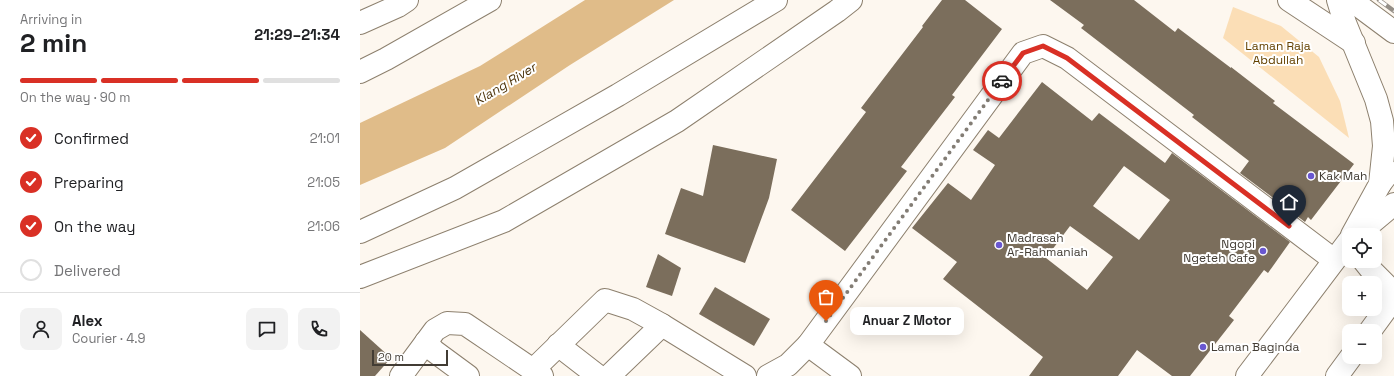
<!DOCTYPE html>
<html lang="en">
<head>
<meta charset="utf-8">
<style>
	:root { --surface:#fff; --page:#f2f2f2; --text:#202124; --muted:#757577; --line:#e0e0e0; --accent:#d93025 }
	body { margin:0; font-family:"Space Grotesk",sans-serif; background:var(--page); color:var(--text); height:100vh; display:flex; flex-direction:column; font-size:15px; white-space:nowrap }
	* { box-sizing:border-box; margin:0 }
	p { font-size:13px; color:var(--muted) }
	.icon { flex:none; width:22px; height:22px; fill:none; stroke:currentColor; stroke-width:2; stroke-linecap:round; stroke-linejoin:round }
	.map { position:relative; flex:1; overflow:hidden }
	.details { display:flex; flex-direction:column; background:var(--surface); width:360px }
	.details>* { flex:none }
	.controls { position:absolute; left:982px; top:228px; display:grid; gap:8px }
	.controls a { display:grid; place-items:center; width:40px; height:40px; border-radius:8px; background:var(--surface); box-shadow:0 4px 16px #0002; font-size:20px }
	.scale { position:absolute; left:12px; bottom:10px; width:76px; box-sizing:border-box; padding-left:4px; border:2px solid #423c34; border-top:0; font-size:11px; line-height:14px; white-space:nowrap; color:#423c34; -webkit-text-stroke:3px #fff; paint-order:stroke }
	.pin { position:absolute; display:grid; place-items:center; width:34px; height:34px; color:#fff; margin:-41px -17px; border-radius:50% 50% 50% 0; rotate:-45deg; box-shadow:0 0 4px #0007 }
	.pin .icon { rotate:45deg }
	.courier { position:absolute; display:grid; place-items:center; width:40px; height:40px; margin:-20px; border:3px solid #d93025; border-radius:50%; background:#fff; color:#222; box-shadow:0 1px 5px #0007 }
	.bubble { position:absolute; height:28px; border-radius:8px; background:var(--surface); box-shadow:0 4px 16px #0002; font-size:13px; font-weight:600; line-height:28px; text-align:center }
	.overview em { font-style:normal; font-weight:600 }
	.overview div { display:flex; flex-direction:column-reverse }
	.overview { display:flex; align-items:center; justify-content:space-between; height:68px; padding:0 20px }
	h1 { font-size:26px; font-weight:600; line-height:30px }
	.bar { display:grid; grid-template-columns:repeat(4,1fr); gap:6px 4px; align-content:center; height:48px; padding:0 20px }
	.bar i { height:5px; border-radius:3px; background:var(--line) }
	.bar .selected { background:var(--accent) }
	.bar p { grid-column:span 4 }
	.line { display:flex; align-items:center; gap:10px; padding:0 20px; border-top:1px solid var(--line) }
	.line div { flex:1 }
	.round { display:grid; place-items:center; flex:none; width:42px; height:42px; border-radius:8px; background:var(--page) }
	ol { padding:0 20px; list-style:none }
	li { display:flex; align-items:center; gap:12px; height:44px }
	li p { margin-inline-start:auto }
	li .icon { padding:4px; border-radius:50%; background:var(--accent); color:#fff; stroke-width:4 }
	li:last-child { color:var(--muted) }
	li i { width:22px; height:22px; border:2px solid var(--line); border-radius:50% }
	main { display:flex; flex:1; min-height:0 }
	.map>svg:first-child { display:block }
</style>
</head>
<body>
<main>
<section class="details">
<div class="overview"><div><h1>2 min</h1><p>Arriving in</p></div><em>21:29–21:34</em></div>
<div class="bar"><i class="selected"></i><i class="selected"></i><i class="selected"></i><i></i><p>On the way · 90 m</p></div>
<ol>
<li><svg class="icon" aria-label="check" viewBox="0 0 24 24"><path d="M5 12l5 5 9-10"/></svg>Confirmed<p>21:01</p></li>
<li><svg class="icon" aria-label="check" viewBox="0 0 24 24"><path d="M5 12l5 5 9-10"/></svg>Preparing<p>21:05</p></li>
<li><svg class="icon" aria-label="check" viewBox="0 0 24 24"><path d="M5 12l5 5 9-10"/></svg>On the way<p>21:06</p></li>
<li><i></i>Delivered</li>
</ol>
<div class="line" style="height:72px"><a class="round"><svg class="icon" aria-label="person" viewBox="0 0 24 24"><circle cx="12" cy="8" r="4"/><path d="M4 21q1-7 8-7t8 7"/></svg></a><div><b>Alex</b><p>Courier · 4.9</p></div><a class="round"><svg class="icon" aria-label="chat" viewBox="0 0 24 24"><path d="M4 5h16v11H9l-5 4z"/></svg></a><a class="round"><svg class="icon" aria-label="phone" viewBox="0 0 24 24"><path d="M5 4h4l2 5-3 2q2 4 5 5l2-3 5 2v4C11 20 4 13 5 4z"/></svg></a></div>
</section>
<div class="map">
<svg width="1034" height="376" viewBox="0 0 1034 376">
	<rect width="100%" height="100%" fill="#fdf7ef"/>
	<path fill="#fbdeb6" d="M873 7 921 26 959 57 980 101 989 138 863 38Z"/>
	<path fill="#e0bc89" d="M225 0H314L210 65 85 148 0 185V123L120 66Z"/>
	<g fill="#7b6e5c" fill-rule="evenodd">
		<path d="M582 0H605L642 29 592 95 595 97 541 167 547 171 485 251 431 210 506 112 501 108 563 27 562 26Z"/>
		<path d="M690 0H774L815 32 818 28 871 68V67L915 101 913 103 994 164 951 220 948 217 945 222 880 173 889 161 832 117 834 115 721 28 724 25Z"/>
		<path d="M682 82 732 121 739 113 805 163 812 153 930 242 908 273 904 270 869 316 874 320 830 376H812L777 350 758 376H669L683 357 583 279 597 262 552 228 588 183 611 200 635 165 613 150 628 130 639 138ZM764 166 810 200 779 240 733 206ZM710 226 753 257 727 290 686 258Z"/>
		<path d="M353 145 417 159 409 198 385 263 305 234 321 188 343 196Z"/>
		<path d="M298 254 321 268 312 296 286 287Z"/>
		<path d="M355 287 410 319 394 346 339 314Z"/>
		<path d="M0 330 31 358 15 376H0Z"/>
	</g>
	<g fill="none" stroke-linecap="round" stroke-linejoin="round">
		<g stroke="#8d806e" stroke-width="24">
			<g id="minor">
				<path d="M978 0 985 23 1016 99 1022 121 1024 146 1020 184"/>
				<path d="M998 234 1034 204"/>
				<path d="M992 235 1020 184 1029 172"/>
				<path d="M1004 261 1012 271 1034 293"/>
				<path d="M1010 331 1034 298"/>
				<path d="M66 342 74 351 108 376"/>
				<path d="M198 345 238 376"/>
				<path d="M174 369 245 300 273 309 302 325 385 376"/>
				<path d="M41 376 75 330 87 323 105 324 182 376"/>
				<path d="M249 376 302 325"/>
				<path d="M408 376 428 365 448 345"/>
				<path d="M490 376 448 345 663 53 683 46 707 58 974 260"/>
				<path d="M887 376 989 241"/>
				<path d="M977 376 991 357"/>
			</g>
		</g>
		<g stroke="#8d806e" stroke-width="24">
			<path id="major" d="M991 0 1034 32"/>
		</g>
		<g stroke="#8d806e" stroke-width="24">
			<g id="highway">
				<path d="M929 0 994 43"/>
				<path d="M0 23 38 6 47 0"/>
				<path d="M0 72 26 59 130 0"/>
				<path d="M0 232 95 188 258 95 416 0"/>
				<path d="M0 277 144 221 317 121 477 11 491 0"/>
			</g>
		</g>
		<use href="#minor" stroke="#fff" stroke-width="22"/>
		<use href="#major" stroke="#fff" stroke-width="22"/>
		<use href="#highway" stroke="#fff" stroke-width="22"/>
		<g stroke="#958f87" stroke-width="4.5">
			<path id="rail" d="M1019 0 1034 11"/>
		</g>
		<use href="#rail" stroke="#fff" stroke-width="3" stroke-dasharray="9" stroke-linecap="butt"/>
	</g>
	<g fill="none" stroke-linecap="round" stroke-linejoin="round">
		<path stroke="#837d75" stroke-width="4" stroke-dasharray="0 7.2" d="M466 321 642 81"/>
		<path stroke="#d93025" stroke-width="5" d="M642 81 663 53 683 46 707 58 929 226"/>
	</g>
	<g fill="#6957d0" stroke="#fff" stroke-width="1.5">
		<circle cx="951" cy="176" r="4"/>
		<circle cx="639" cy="245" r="4"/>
		<circle cx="903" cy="251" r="4"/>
		<circle cx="843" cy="347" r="4"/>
	</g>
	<g text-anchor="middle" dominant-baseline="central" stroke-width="4" stroke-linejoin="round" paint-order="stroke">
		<g font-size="12" fill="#644200" stroke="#fff">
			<text x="918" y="46">Laman Raja<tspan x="918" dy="14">Abdullah</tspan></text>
		</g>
		<g font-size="12" fill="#423c34" stroke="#fff" text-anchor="start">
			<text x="959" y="176">Kak Mah</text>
			<text x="647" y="238">Madrasah<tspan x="647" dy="14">Ar-Rahmaniah</tspan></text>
			<text x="895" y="244" text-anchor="end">Ngopi<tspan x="895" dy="14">Ngeteh Cafe</tspan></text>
			<text x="851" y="347">Laman Baginda</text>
		</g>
		<g font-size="13" font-style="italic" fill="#4d340b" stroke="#fff">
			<text transform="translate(145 84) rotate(-31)">Klang River</text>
		</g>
	</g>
</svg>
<div class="controls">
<a><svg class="icon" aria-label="locate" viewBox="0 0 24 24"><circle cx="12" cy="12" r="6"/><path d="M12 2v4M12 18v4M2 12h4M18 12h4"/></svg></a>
<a>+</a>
<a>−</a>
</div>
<div class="scale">20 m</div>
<div class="pin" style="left:466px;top:321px;background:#ea580c"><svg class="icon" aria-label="bag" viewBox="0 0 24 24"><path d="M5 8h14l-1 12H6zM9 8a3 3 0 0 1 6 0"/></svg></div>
<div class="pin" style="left:929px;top:226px;background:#1f2937"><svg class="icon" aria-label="home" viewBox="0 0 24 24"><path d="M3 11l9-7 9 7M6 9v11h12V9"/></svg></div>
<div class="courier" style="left:642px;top:81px"><svg class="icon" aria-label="car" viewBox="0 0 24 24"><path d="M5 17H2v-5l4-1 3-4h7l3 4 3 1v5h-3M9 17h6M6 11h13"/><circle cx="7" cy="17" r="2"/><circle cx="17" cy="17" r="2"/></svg></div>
<div class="bubble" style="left:490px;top:307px;width:114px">Anuar Z Motor</div>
</div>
</main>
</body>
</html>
